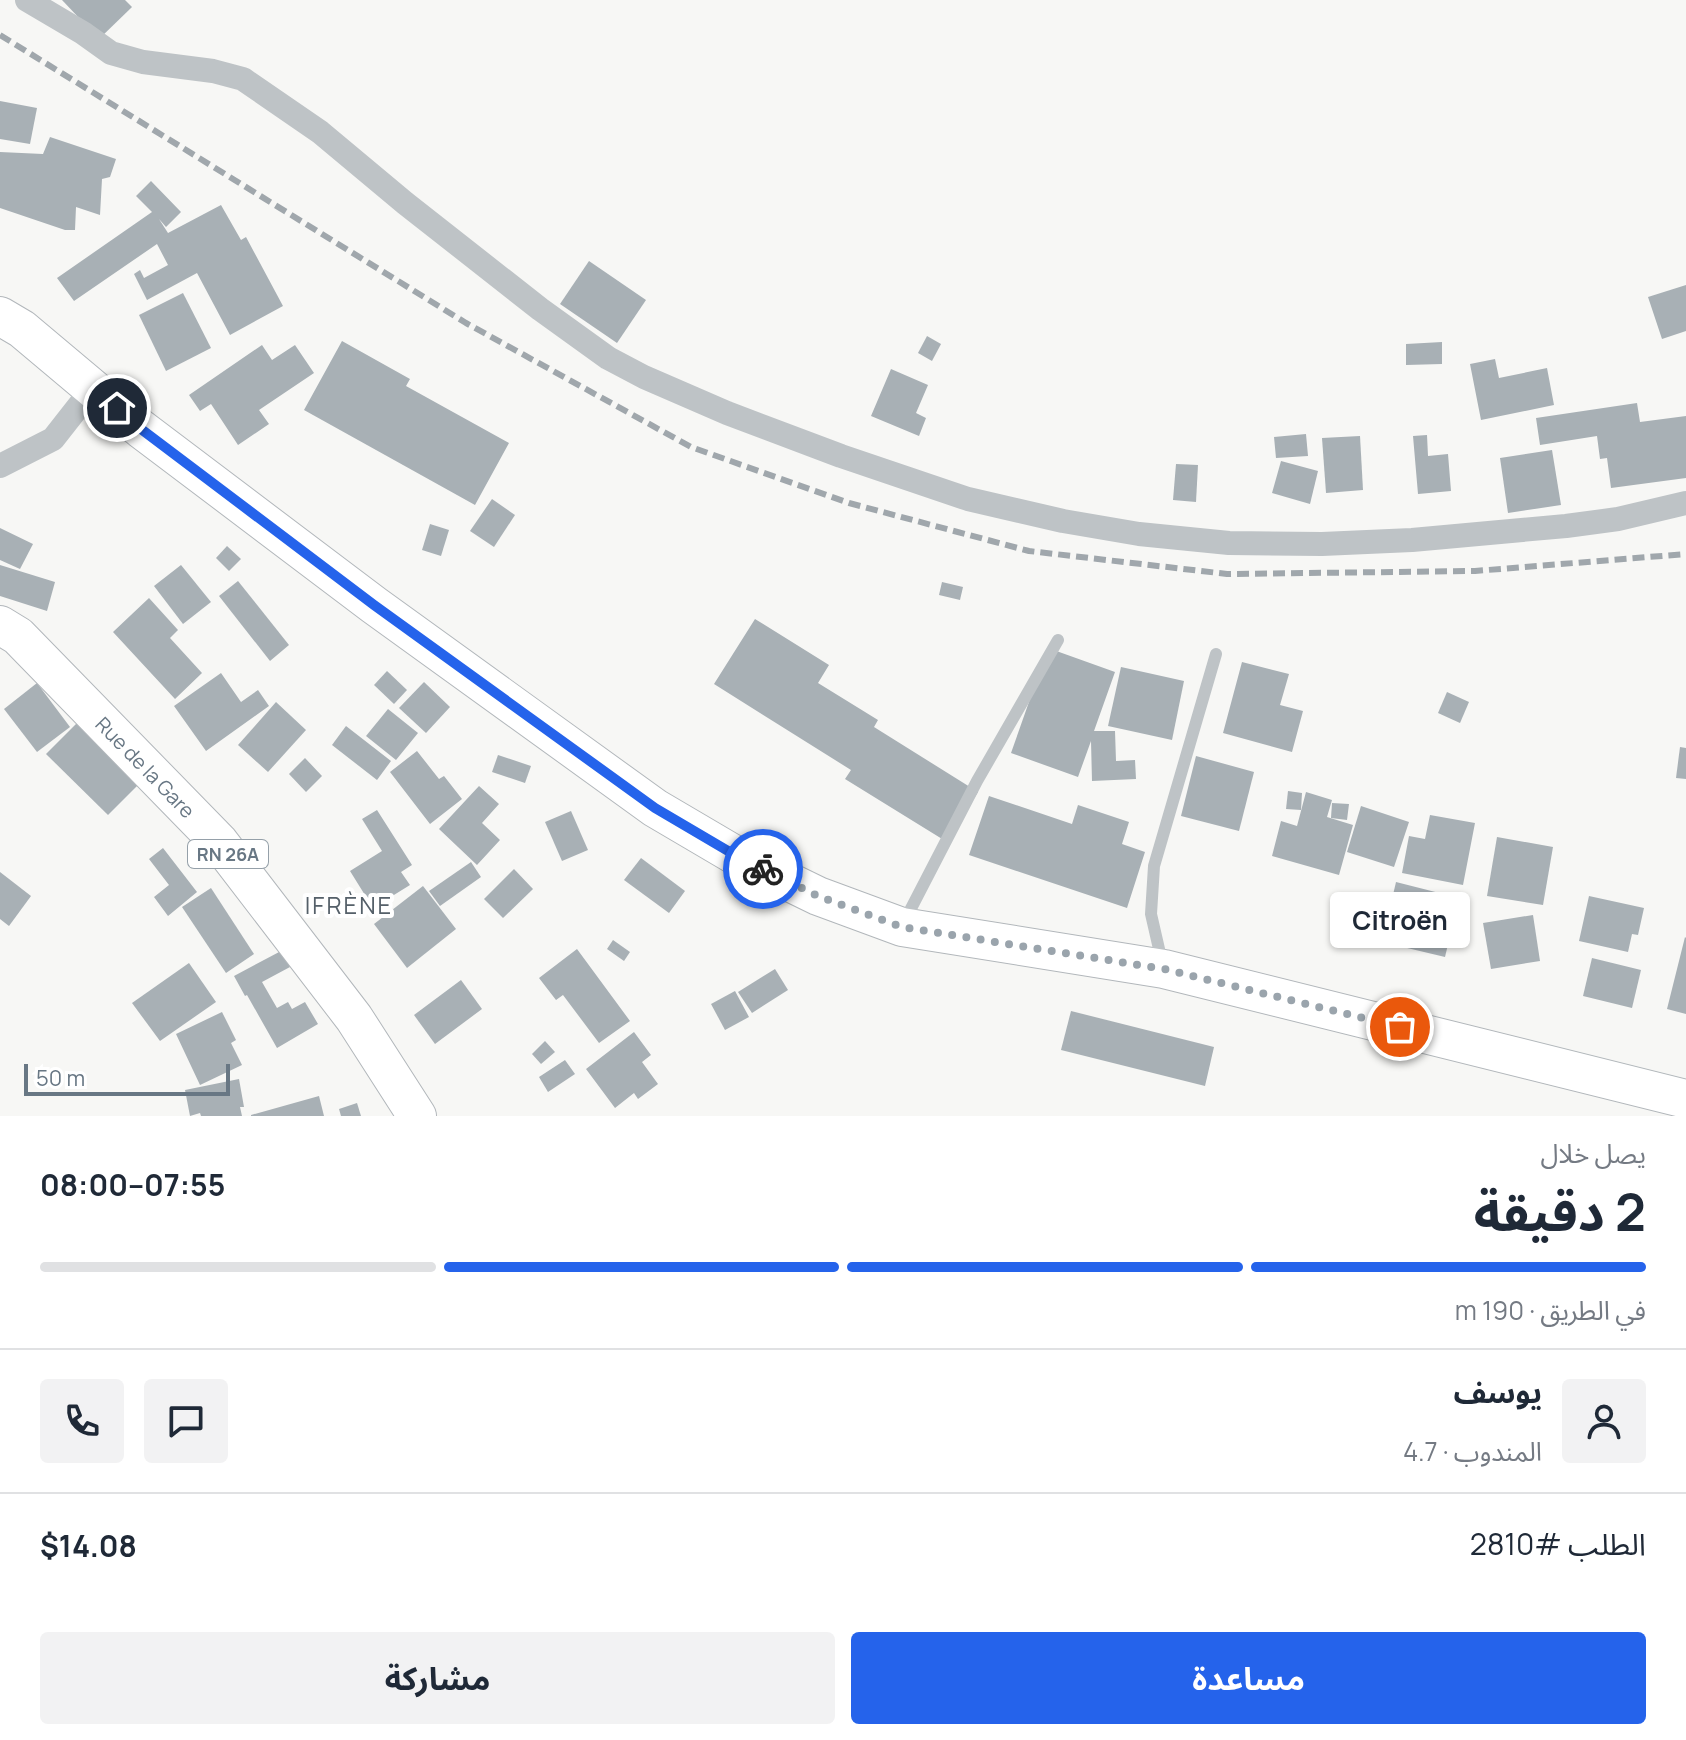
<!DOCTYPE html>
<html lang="ar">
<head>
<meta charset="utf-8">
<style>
	:root { --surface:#fff; --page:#f2f2f3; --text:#1f2937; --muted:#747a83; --line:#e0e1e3; --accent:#2563eb }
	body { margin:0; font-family:Manrope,"Noto Sans Arabic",sans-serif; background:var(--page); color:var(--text); direction:rtl; height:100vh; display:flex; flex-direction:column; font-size:30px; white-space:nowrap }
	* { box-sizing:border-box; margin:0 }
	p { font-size:26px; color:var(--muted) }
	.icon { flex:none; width:44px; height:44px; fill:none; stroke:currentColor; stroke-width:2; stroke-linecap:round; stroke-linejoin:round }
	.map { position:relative; height:1116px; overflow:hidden; direction:ltr }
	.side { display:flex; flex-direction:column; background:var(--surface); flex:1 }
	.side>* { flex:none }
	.scale { position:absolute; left:24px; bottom:20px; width:206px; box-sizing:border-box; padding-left:8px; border:4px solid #687784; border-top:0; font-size:22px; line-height:28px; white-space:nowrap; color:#687784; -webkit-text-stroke:6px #fff; paint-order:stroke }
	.pin { position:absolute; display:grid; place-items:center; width:68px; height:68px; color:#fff; margin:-34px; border:4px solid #fff; border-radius:50%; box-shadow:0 2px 8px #0007 }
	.courier { position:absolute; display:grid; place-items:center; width:80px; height:80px; margin:-40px; border:6px solid #2563eb; border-radius:50%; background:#fff; color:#222; box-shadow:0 2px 10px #0007 }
	.bubble { position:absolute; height:56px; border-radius:8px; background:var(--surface); box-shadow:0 2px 6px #0004; font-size:26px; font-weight:700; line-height:56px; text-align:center; direction:rtl }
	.head em { font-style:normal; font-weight:700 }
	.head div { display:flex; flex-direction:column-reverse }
	.head { display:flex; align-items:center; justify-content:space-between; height:136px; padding:0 40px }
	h1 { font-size:52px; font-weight:700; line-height:60px }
	.bar { display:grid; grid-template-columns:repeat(4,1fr); gap:12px 8px; align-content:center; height:96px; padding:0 40px }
	.bar i { height:10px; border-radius:6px; background:var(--line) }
	.bar .active { background:var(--accent) }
	.bar p { grid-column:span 4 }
	.line { display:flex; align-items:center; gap:20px; padding:0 40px; border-top:2px solid var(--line) }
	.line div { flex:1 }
	.round { display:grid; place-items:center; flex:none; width:84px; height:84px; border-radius:8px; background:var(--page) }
	.action { display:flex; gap:16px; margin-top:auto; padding:16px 40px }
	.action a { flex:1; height:92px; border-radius:8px; background:var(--accent); color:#fff; font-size:32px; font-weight:700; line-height:92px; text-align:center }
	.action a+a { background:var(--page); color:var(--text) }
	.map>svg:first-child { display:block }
</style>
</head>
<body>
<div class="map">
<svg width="1686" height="1116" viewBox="0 0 1686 1116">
	<rect width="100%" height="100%" fill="#f7f7f5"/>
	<g fill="#a8b0b5">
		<path d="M62 0H125L132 7 99 39Z"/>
		<path d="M0 101 37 108 30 144 0 139Z"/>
		<path d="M50 137 116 159 110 177 102 179 100 215 76 207 75 230H65L0 208V152L43 154Z"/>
		<path d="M151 181 181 212 166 227 159 219 168 233 221 205 241 240 246 237 283 306 230 335 197 273 147 300 134 274 140 270 144 278 168 265 157 244 74 301 57 278 152 212 136 196Z"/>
		<path d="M589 261 646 300 617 343 560 304Z"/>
		<path d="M1686 285V331L1662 339 1648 297Z"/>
		<path d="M183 293 211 348 166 371 139 315Z"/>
		<path d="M927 336 941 344 932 361 918 353Z"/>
		<path d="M342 341 410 379 406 386 509 443 475 505 304 410Z"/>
		<path d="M1442 342V364L1406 365V344Z"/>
		<path d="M262 345 272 360 295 345 314 373 259 410 269 424 238 445 211 404 200 411 189 395Z"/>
		<path d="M1495 359 1499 378 1547 368 1554 405 1481 420 1470 364Z"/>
		<path d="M891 369 928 385 916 413 926 418 919 436 871 416Z"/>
		<path d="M1637 403 1640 422 1686 416V478L1611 488 1607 458 1600 459 1597 436 1540 445 1536 418Z"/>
		<path d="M1306 434 1308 456 1276 458 1274 437Z"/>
		<path d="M1427 435 1428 456 1448 454 1451 491 1418 494 1413 436Z"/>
		<path d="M1360 436 1363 490 1326 493 1322 438Z"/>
		<path d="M1552 450 1561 505 1508 513 1500 458Z"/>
		<path d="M1281 461 1318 471 1310 504 1272 493Z"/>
		<path d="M1176 464 1198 465 1196 502 1173 500Z"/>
		<path d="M492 499 515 515 494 547 470 531Z"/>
		<path d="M430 524 449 530 441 556 422 550Z"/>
		<path d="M0 528 33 544 20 569 0 560Z"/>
		<path d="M227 546 241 559 229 571 216 558Z"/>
		<path d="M0 565 55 582 47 611 0 596Z"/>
		<path d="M181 565 211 602 183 624 154 586Z"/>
		<path d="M238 581 289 645 270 661 219 596Z"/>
		<path d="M942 582 963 587 960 600 939 595Z"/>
		<path d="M149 598 178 630 170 638 202 673 175 699 113 632Z"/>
		<path d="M755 619 829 665 818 683 878 720 874 727 978 792 947 842 845 779 851 770 714 684Z"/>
		<path d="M1048 648 1115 672 1094 731H1115L1116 761 1135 760 1136 779 1092 781 1091 741 1078 777 1011 753Z"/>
		<path d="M1242 662 1289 674 1280 705 1303 711 1292 752 1223 733Z"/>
		<path d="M1121 667 1184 681 1172 740 1108 726Z"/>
		<path d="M387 671 407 690 394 704 374 685Z"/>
		<path d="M221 673 241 702 258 690 269 706 206 751 174 706Z"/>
		<path d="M424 682 450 707 426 733 399 708Z"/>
		<path d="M37 683 70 727 37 752 4 709Z"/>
		<path d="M1447 692 1469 702 1460 723 1438 713Z"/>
		<path d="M276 702 306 730 268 772 238 745Z"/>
		<path d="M388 709 418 733 396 760 366 736Z"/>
		<path d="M78 722 140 783 108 815 46 754Z"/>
		<path d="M346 726 391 761 377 780 332 745Z"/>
		<path d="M1680 747 1686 748V779L1676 778Z"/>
		<path d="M417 751 439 779 444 776 462 799 430 824 390 772Z"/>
		<path d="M498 755 531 766 525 783 492 772Z"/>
		<path d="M1196 756 1254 772 1239 831 1181 816Z"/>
		<path d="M305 758 322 776 306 792 289 774Z"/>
		<path d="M479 786 499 804 482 823 500 840 477 865 439 829Z"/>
		<path d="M1288 791 1302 793 1301 810 1286 809Z"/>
		<path d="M1306 792 1332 800 1327 817 1353 825 1339 875 1272 856 1281 821 1297 826Z"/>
		<path d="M989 796 1072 824 1078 805 1129 822 1122 844 1145 852 1127 908 969 855Z"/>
		<path d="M1332 803 1349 804 1347 820 1331 818Z"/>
		<path d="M1361 806 1409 822 1394 867 1347 852Z"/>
		<path d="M377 810 412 865 401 872 410 885 373 908 350 871 382 851 362 819Z"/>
		<path d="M571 811 588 850 562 861 545 822Z"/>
		<path d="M1430 815 1475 823 1463 885 1402 873 1409 836 1425 839Z"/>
		<path d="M1497 837 1553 847 1543 905 1487 896Z"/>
		<path d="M163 848 197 892 168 916 154 897 169 885 149 859Z"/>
		<path d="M641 858 685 891 669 913 624 880Z"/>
		<path d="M471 862 481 877 440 906 429 891Z"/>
		<path d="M514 869 533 889 503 918 484 899Z"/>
		<path d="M0 872 31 896 9 926 0 919Z"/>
		<path d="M1396 882 1459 898 1445 957 1382 942Z"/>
		<path d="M423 886 456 929 407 968 374 924Z"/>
		<path d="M211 888 254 954 226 973 182 907Z"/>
		<path d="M1589 896 1644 908 1638 935 1632 934 1628 952 1579 941Z"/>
		<path d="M1533 915 1540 961 1491 969 1483 923Z"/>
		<path d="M1685 937 1686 938V1014L1667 1009Z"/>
		<path d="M613 940 630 952 624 961 607 949Z"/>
		<path d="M577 949 630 1021 599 1043 563 995 556 1000 539 978Z"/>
		<path d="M281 951 290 967 262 982 277 1008 288 1002 292 1009 305 1002 318 1024 277 1048 247 995 245 996 234 976Z"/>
		<path d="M1592 958 1641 970 1632 1008 1583 996Z"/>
		<path d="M189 963 216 1002 160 1041 132 1003Z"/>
		<path d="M775 969 788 990 752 1013 738 992Z"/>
		<path d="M461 980 482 1009 435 1044 414 1015Z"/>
		<path d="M735 991 749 1017 725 1030 711 1004Z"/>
		<path d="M1071 1011 1214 1047 1205 1086 1061 1050Z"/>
		<path d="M222 1012 236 1040 231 1043 242 1065 200 1085 176 1034Z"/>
		<path d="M634 1032 651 1055 642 1062 658 1084 638 1099 634 1093 615 1108 586 1069Z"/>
		<path d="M545 1041 555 1052 541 1064 532 1054Z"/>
		<path d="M565 1060 575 1074 548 1092 539 1077Z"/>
		<path d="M239 1079 244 1107H240L242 1116H201L200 1113 190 1116 185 1090Z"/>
		<path d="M319 1096 324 1116H251V1115Z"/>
		<path d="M357 1103 361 1116H341L339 1109Z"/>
	</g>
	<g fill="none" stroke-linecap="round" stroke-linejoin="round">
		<g stroke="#b2b7bb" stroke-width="40">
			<g id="primary">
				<path d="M0 316 22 329 141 429 374 605 655 808 740 858 818 896 902 927 1164 969 1686 1099"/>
				<path id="s1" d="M0 625 18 636 219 842 354 1018 417 1116"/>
			</g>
		</g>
		<g stroke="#bec3c6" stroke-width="12">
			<path d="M903 924 977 781 1058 640"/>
			<path d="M1162 962 1151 914 1154 866 1216 654"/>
		</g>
		<g stroke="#bec3c6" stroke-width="24">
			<path d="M27 0 83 33 111 53 143 62 213 71 243 79 320 132 405 203 540 309 608 358 644 377 727 413 841 456 968 499 1063 521 1139 534 1229 543 1322 544 1412 540 1566 526 1618 519 1686 503"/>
			<path d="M0 466 53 439 93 388"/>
		</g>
		<use href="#primary" stroke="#fff" stroke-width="38"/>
		<path stroke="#a0a7ac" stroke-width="6" stroke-dasharray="12 6" stroke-linecap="butt" d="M0 35 466 323 691 447 849 503 1029 551 1227 574 1475 571 1686 554"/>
	</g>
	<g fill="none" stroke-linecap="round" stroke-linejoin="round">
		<path stroke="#9aa4ac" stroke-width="8" stroke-dasharray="0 14.4" d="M763 869 818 896 902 927 1164 969 1400 1027"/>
		<path stroke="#2563eb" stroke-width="10" d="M117 408 141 429 374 605 655 808 740 858 763 869"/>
	</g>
	<g text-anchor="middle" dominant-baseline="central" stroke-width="8" stroke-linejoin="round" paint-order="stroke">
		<rect fill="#fff" stroke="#95a0a9" stroke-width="2" x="188" y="840" width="80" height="28" rx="6"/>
		<g font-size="18" font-weight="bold" fill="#687784">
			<text x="228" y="854">RN 26A</text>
		</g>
		<g font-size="20" fill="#687784" stroke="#fff">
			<text stroke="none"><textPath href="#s1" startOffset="204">Rue de la Gare</textPath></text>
		</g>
		<g font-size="24" letter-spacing="2" fill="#556069" stroke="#fff">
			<text x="349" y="904">IFRÈNE</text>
		</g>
	</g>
</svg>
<div class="scale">50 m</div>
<div class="pin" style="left:1400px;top:1027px;background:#ea580c"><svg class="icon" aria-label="bag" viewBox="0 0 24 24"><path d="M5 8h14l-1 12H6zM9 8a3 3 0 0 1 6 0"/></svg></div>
<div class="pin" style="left:117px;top:408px;background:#1f2937"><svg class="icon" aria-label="home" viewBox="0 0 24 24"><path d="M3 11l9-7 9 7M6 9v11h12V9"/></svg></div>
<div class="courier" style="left:763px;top:869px"><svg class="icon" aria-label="bike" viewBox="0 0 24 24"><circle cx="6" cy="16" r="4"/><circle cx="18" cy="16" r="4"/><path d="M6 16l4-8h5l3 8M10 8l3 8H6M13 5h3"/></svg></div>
<div class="bubble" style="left:1330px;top:892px;width:140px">Citroën</div>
</div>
<section class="side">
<div class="head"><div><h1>2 دقيقة</h1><p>يصل خلال</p></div><em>07:55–08:00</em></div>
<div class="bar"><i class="active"></i><i class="active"></i><i class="active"></i><i></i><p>في الطريق · 190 m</p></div>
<div class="line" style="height:144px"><a class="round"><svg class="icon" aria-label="person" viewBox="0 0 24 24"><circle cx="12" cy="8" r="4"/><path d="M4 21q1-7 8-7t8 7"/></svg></a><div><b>يوسف</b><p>المندوب · 4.7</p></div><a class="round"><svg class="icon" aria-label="chat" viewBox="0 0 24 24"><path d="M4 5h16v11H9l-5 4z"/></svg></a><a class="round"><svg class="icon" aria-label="phone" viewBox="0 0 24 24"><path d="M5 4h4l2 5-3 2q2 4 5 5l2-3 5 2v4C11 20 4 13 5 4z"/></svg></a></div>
<div class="line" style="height:104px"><div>الطلب #2810</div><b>$14.08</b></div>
<div class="action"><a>مساعدة</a><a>مشاركة</a></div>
</section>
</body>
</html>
